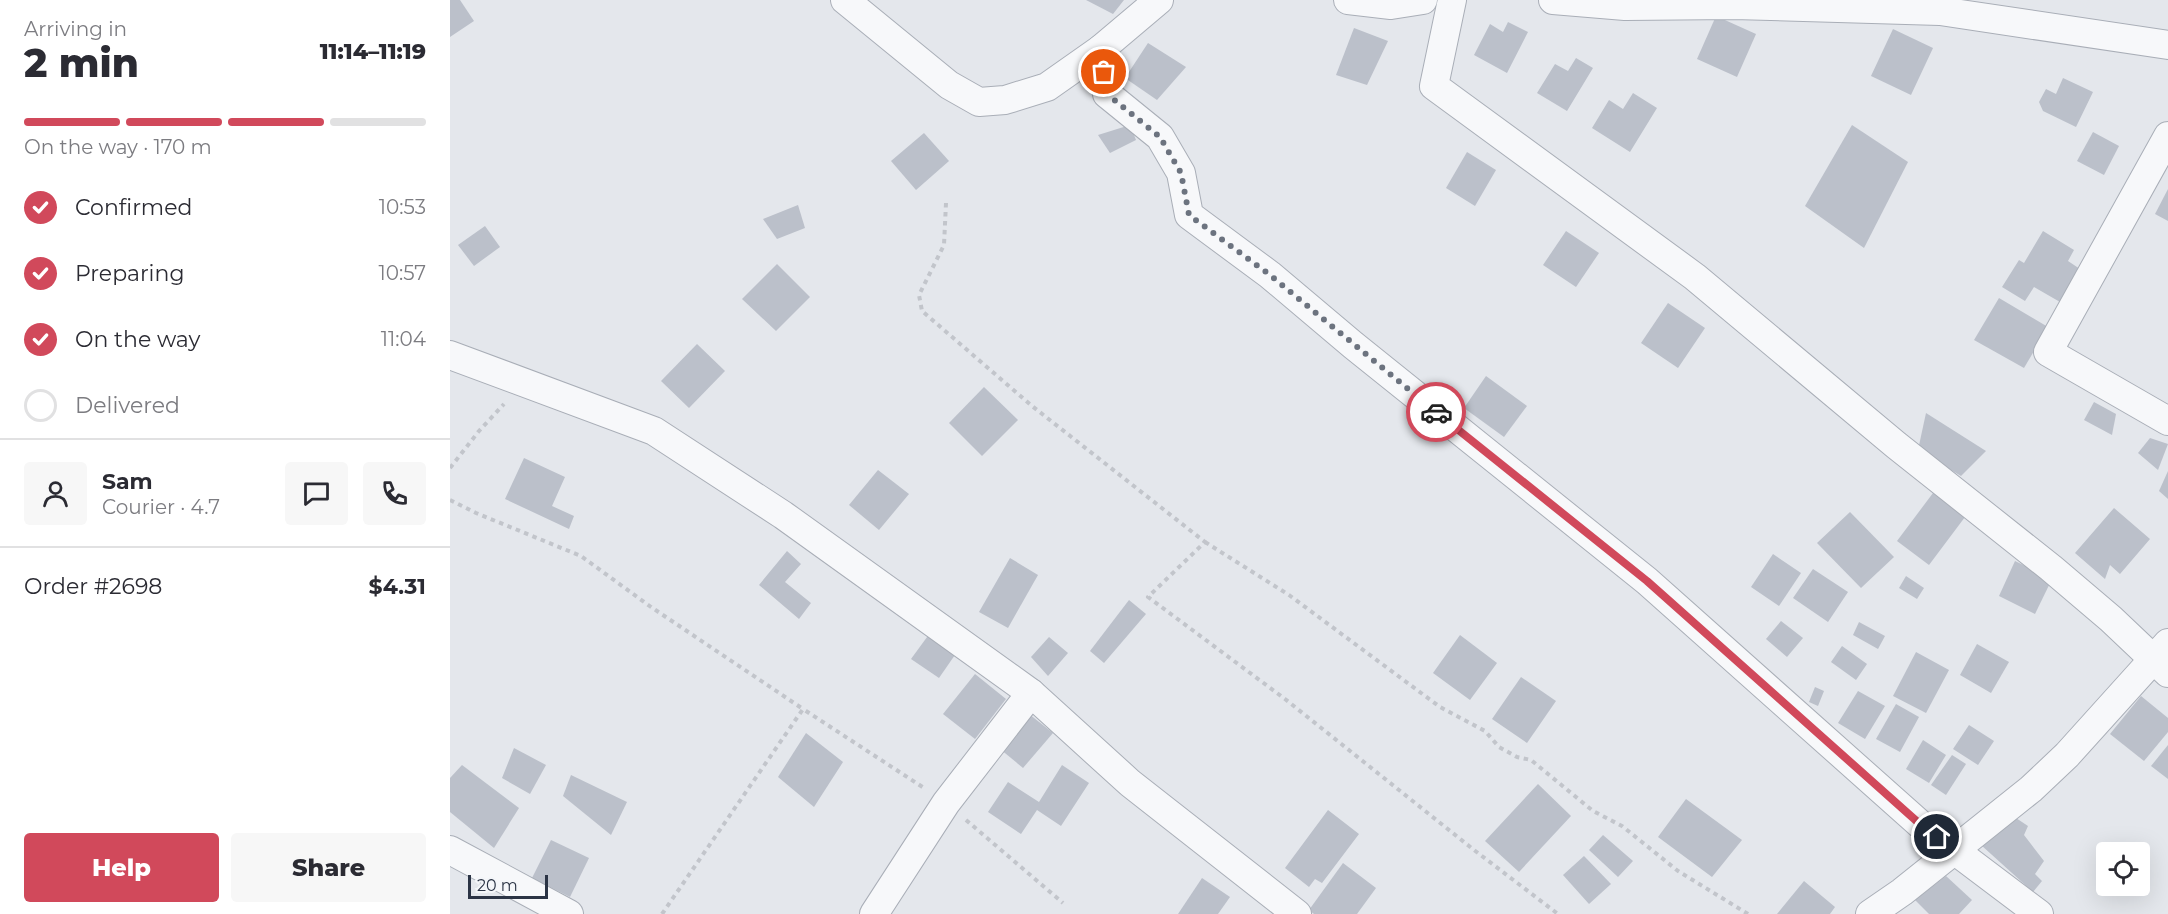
<!DOCTYPE html>
<html lang="en">
<head>
<meta charset="utf-8">
<style>
	:root { --surface:#fff; --page:#f7f7f7; --text:#2b2b33; --muted:#7c7c81; --line:#e1e1e2; --accent:#d1495b }
	body { margin:0; font-family:Montserrat,sans-serif; background:var(--page); color:var(--text); height:100vh; display:flex; flex-direction:column; font-size:22px; white-space:nowrap }
	* { box-sizing:border-box; margin:0 }
	p { font-size:20px; color:var(--muted) }
	.icon { flex:none; width:33px; height:33px; fill:none; stroke:currentColor; stroke-width:2; stroke-linecap:round; stroke-linejoin:round }
	.map { position:relative; flex:1; overflow:hidden }
	.side { display:flex; flex-direction:column; background:var(--surface); width:450px }
	.side>* { flex:none }
	.controls { position:absolute; left:1646px; top:842px; display:grid; gap:12px }
	.controls a { display:grid; place-items:center; width:54px; height:54px; border-radius:6px; background:var(--surface); box-shadow:0 6px 24px #0002; font-size:30px }
	.scale { position:absolute; left:18px; bottom:15px; width:80px; box-sizing:border-box; padding-left:6px; border:3px solid #2b3445; border-top:0; font-size:16px; line-height:21px; white-space:nowrap; color:#2b3445; -webkit-text-stroke:4px #f4f6f9; paint-order:stroke }
	.pin { position:absolute; display:grid; place-items:center; width:51px; height:51px; color:#fff; margin:-26px; border:3px solid #fff; border-radius:50%; box-shadow:0 2px 6px #0007 }
	.courier { position:absolute; display:grid; place-items:center; width:60px; height:60px; margin:-30px; border:4px solid #d1495b; border-radius:50%; background:#fff; color:#222; box-shadow:0 2px 8px #0007 }
	.headline em { font-style:normal; font-weight:800 }
	.headline div { display:flex; flex-direction:column-reverse }
	.headline { display:flex; align-items:center; justify-content:space-between; height:102px; padding:0 24px }
	h1 { font-size:39px; font-weight:800; line-height:45px }
	.bar { display:grid; grid-template-columns:repeat(4,1fr); gap:9px 6px; align-content:center; height:72px; padding:0 24px }
	.bar i { height:8px; border-radius:4px; background:var(--line) }
	.bar .selected { background:var(--accent) }
	.bar p { grid-column:span 4 }
	.line { display:flex; align-items:center; gap:15px; padding:0 24px; border-top:2px solid var(--line) }
	.line div { flex:1 }
	.round { display:grid; place-items:center; flex:none; width:63px; height:63px; border-radius:6px; background:var(--page) }
	ol { padding:0 24px; list-style:none }
	li { display:flex; align-items:center; gap:18px; height:66px }
	li p { margin-inline-start:auto }
	li .icon { padding:6px; border-radius:50%; background:var(--accent); color:#fff; stroke-width:4 }
	li:last-child { color:var(--muted) }
	li i { width:33px; height:33px; border:3px solid var(--line); border-radius:50% }
	.button { display:flex; gap:12px; margin-top:auto; padding:12px 24px }
	.button a { flex:1; height:69px; border-radius:6px; background:var(--accent); color:#fff; font-size:24px; font-weight:800; line-height:69px; text-align:center }
	.button a+a { background:var(--page); color:var(--text) }
	main { display:flex; flex:1; min-height:0 }
	.map>svg:first-child { display:block }
</style>
</head>
<body>
<main>
<section class="side">
<div class="headline"><div><h1>2 min</h1><p>Arriving in</p></div><em>11:14–11:19</em></div>
<div class="bar"><i class="selected"></i><i class="selected"></i><i class="selected"></i><i></i><p>On the way · 170 m</p></div>
<ol>
<li><svg class="icon" aria-label="check" viewBox="0 0 24 24"><path d="M5 12l5 5 9-10"/></svg>Confirmed<p>10:53</p></li>
<li><svg class="icon" aria-label="check" viewBox="0 0 24 24"><path d="M5 12l5 5 9-10"/></svg>Preparing<p>10:57</p></li>
<li><svg class="icon" aria-label="check" viewBox="0 0 24 24"><path d="M5 12l5 5 9-10"/></svg>On the way<p>11:04</p></li>
<li><i></i>Delivered</li>
</ol>
<div class="line" style="height:108px"><a class="round"><svg class="icon" aria-label="person" viewBox="0 0 24 24"><circle cx="12" cy="8" r="4"/><path d="M4 21q1-7 8-7t8 7"/></svg></a><div><b>Sam</b><p>Courier · 4.7</p></div><a class="round"><svg class="icon" aria-label="chat" viewBox="0 0 24 24"><path d="M4 5h16v11H9l-5 4z"/></svg></a><a class="round"><svg class="icon" aria-label="phone" viewBox="0 0 24 24"><path d="M5 4h4l2 5-3 2q2 4 5 5l2-3 5 2v4C11 20 4 13 5 4z"/></svg></a></div>
<div class="line" style="height:78px"><div>Order #2698</div><b>$4.31</b></div>
<div class="button"><a>Help</a><a>Share</a></div>
</section>
<div class="map">
<svg width="1718" height="914" viewBox="0 0 1718 914">
	<rect width="100%" height="100%" fill="#e4e7ec"/>
	<g fill="#bbc0ca">
		<path d="M0 0H10L24 21 0 37Z"/>
		<path d="M636 0H674L663 14Z"/>
		<path d="M1266 16 1306 34 1287 77 1247 59Z"/>
		<path d="M1058 22 1078 32 1057 73 1024 55 1040 24 1053 32Z"/>
		<path d="M904 28 938 41 917 85 886 75Z"/>
		<path d="M1443 29 1483 48 1461 95 1421 76Z"/>
		<path d="M698 43 736 67 707 100 675 78Z"/>
		<path d="M1126 58 1143 68 1117 111 1087 93 1105 64 1118 71Z"/>
		<path d="M1613 78 1643 92 1626 127 1593 111 1589 102 1596 89 1606 94Z"/>
		<path d="M1183 93 1207 108 1180 152 1142 128 1159 100 1173 109Z"/>
		<path d="M680 125 686 140 660 153 648 135Z"/>
		<path d="M1402 125 1458 162 1414 248 1355 206Z"/>
		<path d="M1643 132 1669 146 1654 175 1627 161Z"/>
		<path d="M474 133 499 161 466 190 441 161Z"/>
		<path d="M1017 152 1046 170 1025 206 996 188Z"/>
		<path d="M1718 189V221L1705 214Z"/>
		<path d="M348 205 355 228 327 239 313 219Z"/>
		<path d="M35 226 50 247 24 266 8 245Z"/>
		<path d="M1116 231 1149 253 1126 287 1093 265Z"/>
		<path d="M1593 231 1624 250 1618 261 1630 269 1610 302 1584 287 1575 301 1552 287 1569 260 1574 263Z"/>
		<path d="M327 264 360 297 326 331 292 299Z"/>
		<path d="M1549 298 1598 327 1574 368 1524 340Z"/>
		<path d="M1218 303 1255 328 1228 368 1191 343Z"/>
		<path d="M247 344 275 371 239 408 211 381Z"/>
		<path d="M1036 376 1077 406 1054 437 1014 408Z"/>
		<path d="M534 387 568 420 532 456 499 423Z"/>
		<path d="M1644 402 1666 414 1662 435 1634 420Z"/>
		<path d="M1476 413 1536 451 1511 476 1468 450Z"/>
		<path d="M1700 438 1718 444 1708 470 1688 453Z"/>
		<path d="M74 458 115 477 102 506 124 516 119 529 55 499Z"/>
		<path d="M428 470 459 494 429 530 399 505Z"/>
		<path d="M1718 471V499L1709 491Z"/>
		<path d="M1486 489 1518 513 1479 565 1447 541Z"/>
		<path d="M1664 508 1700 539 1670 574 1660 565 1655 579 1625 553Z"/>
		<path d="M1400 512 1444 557 1411 588 1367 543Z"/>
		<path d="M337 551 351 564 335 582 361 603 349 619 309 585Z"/>
		<path d="M1323 554 1351 573 1329 606 1301 587Z"/>
		<path d="M560 558 588 575 558 628 529 612Z"/>
		<path d="M1565 561 1602 579 1585 614 1549 596Z"/>
		<path d="M1363 569 1398 592 1378 622 1343 598Z"/>
		<path d="M1456 576 1474 588 1467 599 1449 588Z"/>
		<path d="M679 600 696 614 654 663 640 651Z"/>
		<path d="M1331 621 1353 638 1337 657 1316 639Z"/>
		<path d="M1409 622 1435 636 1428 649 1403 635Z"/>
		<path d="M480 633 507 652 489 678 461 659Z"/>
		<path d="M1010 635 1047 663 1020 700 983 673Z"/>
		<path d="M599 637 618 653 598 676 581 657Z"/>
		<path d="M1527 644 1559 662 1541 693 1510 675Z"/>
		<path d="M1392 646 1417 664 1406 680 1381 662Z"/>
		<path d="M1466 652 1499 670 1476 713 1443 696Z"/>
		<path d="M525 674 556 699 525 739 493 714Z"/>
		<path d="M1071 677 1106 701 1077 743 1042 719Z"/>
		<path d="M1365 687 1374 691 1368 706 1359 702Z"/>
		<path d="M1408 691 1435 706 1415 739 1388 723Z"/>
		<path d="M1691 696 1718 718V732L1694 761 1660 734Z"/>
		<path d="M1446 704 1469 717 1450 752 1426 739Z"/>
		<path d="M579 714 603 733 573 768 550 749Z"/>
		<path d="M1519 725 1544 741 1528 765 1503 749Z"/>
		<path d="M356 733 393 762 364 807 328 777Z"/>
		<path d="M1473 740 1496 755 1479 783 1456 769Z"/>
		<path d="M1718 745V779L1701 766Z"/>
		<path d="M64 748 96 765 80 794 52 778Z"/>
		<path d="M1502 755 1516 764 1496 795 1481 785Z"/>
		<path d="M12 765 69 808 44 848 0 812V778Z"/>
		<path d="M612 765 639 783 611 826 587 810 571 834 538 812 558 782 589 802Z"/>
		<path d="M121 775 177 802 161 835 113 796Z"/>
		<path d="M1088 784 1121 816 1069 872 1035 841Z"/>
		<path d="M1236 799 1292 840 1262 877 1208 837Z"/>
		<path d="M878 810 909 834 872 883 865 879 859 887 835 868Z"/>
		<path d="M1560 814 1578 826 1574 835 1594 861 1585 874 1592 881 1583 892 1531 845Z"/>
		<path d="M1153 835 1183 861 1168 877 1139 850Z"/>
		<path d="M101 840 139 858 120 897 82 878Z"/>
		<path d="M1134 856 1161 884 1139 904 1113 875Z"/>
		<path d="M893 863 926 888 907 914H864L859 910Z"/>
		<path d="M1496 876 1522 900 1509 914H1479L1465 900Z"/>
		<path d="M752 878 780 897 768 914H728Z"/>
		<path d="M1354 881 1385 907 1380 914H1327Z"/>
	</g>
	<g fill="none" stroke-linecap="round" stroke-linejoin="round">
		<g stroke="#a9aeb7" stroke-width="30">
			<g id="minor">
				<path d="M395 0 499 85 529 102 555 100 597 87 651 49 709 0"/>
				<path d="M898 0 941 5 973 0"/>
				<path d="M1002 0 984 86 1245 277 1446 445 1601 568 1661 619 1718 673"/>
				<path d="M1103 0 1175 6 1284 5 1490 11 1718 45"/>
				<path d="M651 49 657 94 710 137 731 173 739 215 820 275 903 345 1197 581 1471 825 1589 914"/>
				<path d="M1718 136 1598 352 1718 421"/>
				<path d="M0 355 204 431 333 515 581 693 680 783 847 914"/>
				<path d="M0 850 119 914"/>
				<path d="M424 914 496 803 581 693"/>
				<path d="M1420 914 1452 892 1581 789 1617 755 1718 643"/>
			</g>
		</g>
		<g stroke="#c2c5cb" stroke-width="4" stroke-dasharray="4.5 4.5" stroke-linecap="butt">
			<path d="M496 203 494 245 469 295 472 311 582 406 755 542 698 597 835 699 1024 850 1108 914"/>
			<path d="M0 468 29 431 54 404"/>
			<path d="M0 500 26 513 131 556 201 607 353 709"/>
			<path d="M755 542 839 595 990 707 1035 731 1049 747 1067 757 1081 760 1143 811 1172 826 1228 871 1298 914"/>
			<path d="M516 820 613 903"/>
			<path d="M212 914 353 709 474 788"/>
		</g>
		<use href="#minor" stroke="#f7f8fa" stroke-width="28"/>
	</g>
	<g fill="none" stroke-linecap="round" stroke-linejoin="round">
		<path stroke="#6c737f" stroke-width="6" stroke-dasharray="0 10.8" d="M654 72 657 94 710 137 731 173 739 215 820 275 986 412"/>
		<path stroke="#d1495b" stroke-width="8" d="M986 412 1197 581 1471 825 1487 837"/>
	</g>
</svg>
<div class="controls">
<a><svg class="icon" aria-label="locate" viewBox="0 0 24 24"><circle cx="12" cy="12" r="6"/><path d="M12 2v4M12 18v4M2 12h4M18 12h4"/></svg></a>
</div>
<div class="scale">20 m</div>
<div class="pin" style="left:654px;top:72px;background:#ea580c"><svg class="icon" aria-label="bag" viewBox="0 0 24 24"><path d="M5 8h14l-1 12H6zM9 8a3 3 0 0 1 6 0"/></svg></div>
<div class="pin" style="left:1487px;top:837px;background:#1f2937"><svg class="icon" aria-label="home" viewBox="0 0 24 24"><path d="M3 11l9-7 9 7M6 9v11h12V9"/></svg></div>
<div class="courier" style="left:986px;top:412px"><svg class="icon" aria-label="car" viewBox="0 0 24 24"><path d="M5 17H2v-5l4-1 3-4h7l3 4 3 1v5h-3M9 17h6M6 11h13"/><circle cx="7" cy="17" r="2"/><circle cx="17" cy="17" r="2"/></svg></div>
</div>
</main>
</body>
</html>
